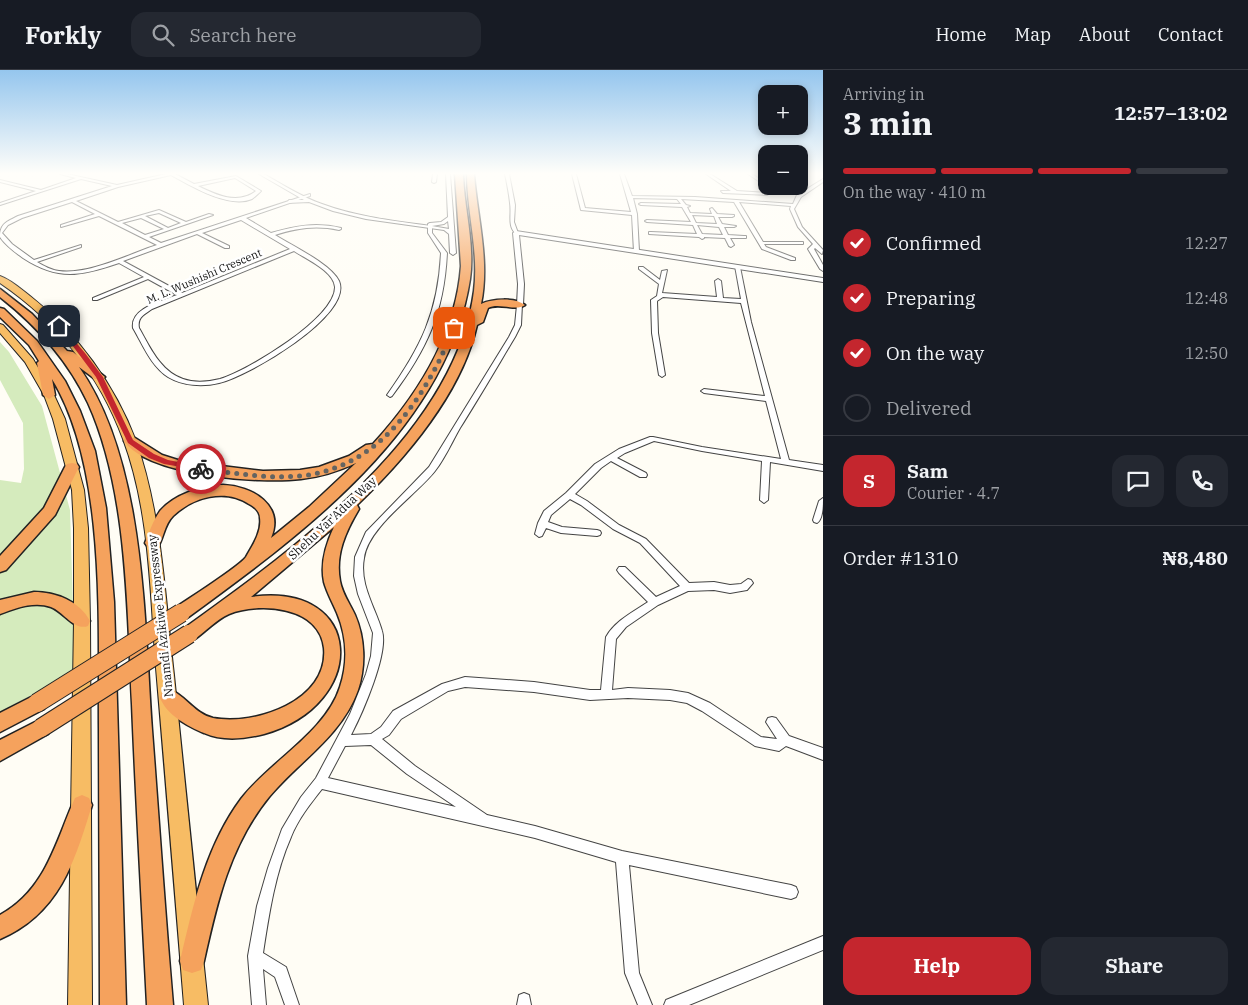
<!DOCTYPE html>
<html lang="en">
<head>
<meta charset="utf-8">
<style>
	:root { --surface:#171b24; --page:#242831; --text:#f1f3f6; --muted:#9ea1a6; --line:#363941; --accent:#c4262e }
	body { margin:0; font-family:"IBM Plex Serif",serif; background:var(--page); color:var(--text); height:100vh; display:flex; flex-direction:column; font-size:19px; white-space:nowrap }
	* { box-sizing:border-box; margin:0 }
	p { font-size:16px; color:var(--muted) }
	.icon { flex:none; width:28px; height:28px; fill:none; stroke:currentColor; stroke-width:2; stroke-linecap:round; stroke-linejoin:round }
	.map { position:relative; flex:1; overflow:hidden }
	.panel { display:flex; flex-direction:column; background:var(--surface); width:425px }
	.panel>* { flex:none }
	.controls { position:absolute; left:758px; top:15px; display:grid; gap:10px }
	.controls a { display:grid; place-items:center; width:50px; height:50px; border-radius:10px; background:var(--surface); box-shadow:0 2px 8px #0003; font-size:25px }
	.pin { position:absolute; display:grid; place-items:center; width:42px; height:42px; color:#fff; margin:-21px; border-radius:10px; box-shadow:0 2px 8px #0006 }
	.courier { position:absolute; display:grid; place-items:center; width:50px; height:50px; margin:-25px; border:4px solid #c4262e; border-radius:50%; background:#fff; color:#222; box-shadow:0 1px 6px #0007 }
	.headline em { font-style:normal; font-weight:700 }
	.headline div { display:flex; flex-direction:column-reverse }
	.headline { display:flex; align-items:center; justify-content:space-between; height:85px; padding:0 20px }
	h1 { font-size:32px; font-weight:700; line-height:38px }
	.bar { display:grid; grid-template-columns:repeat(4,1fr); gap:8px 5px; align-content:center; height:60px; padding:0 20px }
	.bar i { height:6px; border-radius:4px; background:var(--line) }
	.bar .active { background:var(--accent) }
	.bar p { grid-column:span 4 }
	.line { display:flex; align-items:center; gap:12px; padding:0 20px; border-top:1px solid var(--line) }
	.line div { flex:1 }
	.round { display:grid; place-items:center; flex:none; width:52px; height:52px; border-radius:15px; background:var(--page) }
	ol { padding:0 20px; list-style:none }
	li { display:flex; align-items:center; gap:15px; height:55px }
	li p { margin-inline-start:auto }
	li .icon { padding:5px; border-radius:50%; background:var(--accent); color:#fff; stroke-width:4 }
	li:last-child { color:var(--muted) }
	li i { width:28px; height:28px; border:2px solid var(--line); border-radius:50% }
	.action { display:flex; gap:10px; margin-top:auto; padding:10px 20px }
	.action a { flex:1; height:58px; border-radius:15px; background:var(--accent); color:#fff; font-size:20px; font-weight:700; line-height:58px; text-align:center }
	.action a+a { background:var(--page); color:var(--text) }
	header { display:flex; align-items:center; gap:30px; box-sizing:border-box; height:70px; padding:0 25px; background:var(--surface); border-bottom:1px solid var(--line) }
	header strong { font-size:24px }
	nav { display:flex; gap:28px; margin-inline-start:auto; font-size:18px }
	.search { width:350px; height:45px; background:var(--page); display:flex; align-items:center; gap:12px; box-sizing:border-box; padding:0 18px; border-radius:15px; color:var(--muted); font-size:19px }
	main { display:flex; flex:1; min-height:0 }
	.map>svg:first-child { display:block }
</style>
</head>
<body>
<header>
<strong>Forkly</strong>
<div class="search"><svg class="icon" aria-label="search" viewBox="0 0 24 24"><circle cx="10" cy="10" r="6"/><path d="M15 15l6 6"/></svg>Search here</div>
<nav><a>Home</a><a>Map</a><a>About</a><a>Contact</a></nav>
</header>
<main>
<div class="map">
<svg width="823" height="935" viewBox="0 0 823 935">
	<rect width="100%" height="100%" fill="#fffdf5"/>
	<path fill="#d5ebbd" d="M0 272 9 282 42 336 70 440 75 602 0 642V410L21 413 24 399 23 353 0 310Z"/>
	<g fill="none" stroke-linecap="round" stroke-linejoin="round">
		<g stroke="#444" stroke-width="2">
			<g id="minor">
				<path d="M60 104H67L117 115 166 104H175L194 114 236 106 261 121C259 123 255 127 252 129 229 139 191 116 171 105L118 117 76 131 118 152 159 140 186 152 209 144 213 145 149 167 161 173 310 124V126L246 148 271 163C295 156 316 152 341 158V159L339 160C316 155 297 158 275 165 291 175 331 194 339 211 354 245 247 307 219 313 203 317 183 316 168 307 151 296 143 275 133 258 130 238 162 231 177 225L148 209 97 230H93V228L144 207 119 193C81 206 58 211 23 188 15 182 6 176 0 167 0 153 7 152 18 146L112 116 81 109 0 135V133L36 121 0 112V110L41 120 76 108ZM235 108 256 121C238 135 216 125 198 116ZM72 132 95 144 61 155V157L99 146 157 175C129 184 89 205 59 201 51 200 44 196 37 192L81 177V175L34 190 12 174 2 163 8 155 22 148ZM159 143 181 153 168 158 145 146ZM141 148 164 159 145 165 122 153ZM241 150 290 179 182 223 123 191 197 164 225 178H229V176L202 163ZM294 181C306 189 334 201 335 217 336 248 247 301 220 309 208 312 194 313 183 309 160 301 150 277 139 258 137 247 144 245 152 239Z"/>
				<path d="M433 104H437L436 112 434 113 432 112Z"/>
				<path d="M505 104H509L515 135 514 152 518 163 516 164C507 156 512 144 510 133 509 123 507 114 505 104Z"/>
				<path d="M572 104H576L585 138 631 142 620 104H624L632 126 695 127 793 134 797 125 823 109V112L801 127 794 139 802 157 823 180 822 184 815 178 814 179 823 195V201L820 199 808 179 813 174 798 157 790 139 791 136 739 132 763 172H803V174H764L766 177 795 188V190H791L762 179 734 132 681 129 686 135 690 136 687 137 690 143 712 144 710 139 712 138 717 144 734 145V146L732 147H718L722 154 736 156 734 157H724L728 165 744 166H746V168H730L734 175 731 177 729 176 725 168 704 167V168L702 169 699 167 649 164V162H651L697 164 693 155 647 152 645 151 647 150 691 152 682 137 641 135 639 134 641 133 681 134 677 129 633 128 637 144 639 181 634 182 632 145 581 140ZM692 145 714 146 717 154 696 153ZM697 155 719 157 723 165 702 164Z"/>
				<path d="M706 104H710L737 121 766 123 776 116H781L767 125 723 123 721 121H731Z"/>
				<path d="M748 104H752L766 113V116Z"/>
				<path d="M430 153 432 154V163L447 183C444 243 427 279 392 326L390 327 387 325C421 277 438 243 441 183L428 163V154Z"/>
				<path d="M735 196 740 197 751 252 789 390 823 395V401L770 392 768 430 764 433 760 430 762 391 702 381 654 371 625 383 617 388 646 403 647 405 646 407H640L611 391 601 398 575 424 587 431 619 455 646 469 689 513 714 512 730 515 741 514 748 509 751 510 753 513 747 520 730 523 714 520 688 521 658 535 626 557 616 569 612 620 628 618 670 620 688 623 710 633 761 667 777 669 766 652 768 648 772 647 776 648 789 666 823 678V690L786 676 779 681 755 676 702 641 687 633 670 630 628 628 590 630 534 622 465 617 448 621 401 649 389 665 382 669 415 696 487 745 535 756 622 781 791 815 796 817 798 822 796 827 791 829 629 795 639 903 652 935H638L625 903 616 792 535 768 322 719C311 733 298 749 291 767 275 803 269 844 263 883L286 897 299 935H285L275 907 263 899 266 935H252L248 886 257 836 268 798 282 759 301 727 316 708 350 644 366 604 371 586 373 563 358 524 354 506 355 487 366 462 429 397 509 267 515 255 517 235 522 234 521 255 515 267C497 297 479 328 460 358 452 372 445 388 435 401 416 425 368 457 364 488 359 514 375 537 382 561 389 583 362 644 351 665L371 664 381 657 393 641 442 614 465 607 534 612 590 620H601L606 567C615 551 633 542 648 532L619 503 617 500 619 497H625L656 527 680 516 640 473 613 459 581 435 570 429 551 445 548 452 562 457 597 460 600 461 601 463 600 465 597 466 561 463 546 458 542 466 539 467 535 464 538 453 544 441 566 423 595 394 619 379 650 367H653L702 377 781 389 766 331 704 323 701 321 704 319 765 326 741 233 663 227 657 231 658 263 665 305 662 307 659 305 652 263 651 230 657 226 659 214 639 199V197H643L660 210 662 201 667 200 662 223 717 227 715 211 718 209 721 211 723 228 741 229ZM371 675 407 704 456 737 328 708 345 676Z"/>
				<path d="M823 428C823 436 823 449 817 453L814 452 813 450 819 431Z"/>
				<path d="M823 866V880L689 935H664L666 930Z"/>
				<path d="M524 923 529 925 531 935H517L519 925Z"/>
			</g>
		</g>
		<g stroke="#444" stroke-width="2">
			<g id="tertiary">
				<path d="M259 104H264C283 115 302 127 322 134 357 147 395 151 432 156L429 154 430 153 441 152 448 147 446 104H450L456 183 453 185 450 183 449 164 444 160 366 149 333 141 309 132 287 133 289 130H304ZM448 151 449 159 432 156 444 154Z"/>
				<path d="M516 161 823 208V212L519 165 524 214 523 235 520 237 517 235 518 214 513 163Z"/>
			</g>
		</g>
		<g stroke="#222" stroke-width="2">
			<g id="trunk">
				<path d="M0 206C11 210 21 219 30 226 77 263 115 315 136 371 162 445 165 527 174 605 185 715 196 825 208 935H184C175 823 166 711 156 598 150 522 150 441 123 369 99 304 56 251 0 213Z"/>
				<path d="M0 254 3 255 33 289 54 325 65 349 84 420 88 458 90 551 92 935H68L74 551V458L72 420 53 349 44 325 25 292 0 263Z"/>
			</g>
		</g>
		<g stroke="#222" stroke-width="3">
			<g id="motorway">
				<path d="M455 104H463C464 138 475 175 470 209 447 359 301 465 187 548L181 550 175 548 173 543 175 538C188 529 240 496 246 487 252 476 262 462 260 448 260 442 255 437 249 434 225 418 193 427 173 446 164 455 164 467 158 477L153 479 148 477 145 473C149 462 153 451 160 441 174 425 202 415 223 415 252 416 285 435 271 468L309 437 356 393C339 401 321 407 301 409 261 414 148 406 124 371L125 368H135L162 385 181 391 263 401 300 400 319 397 349 386 366 375 373 374C418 325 456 264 461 196Z"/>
				<path d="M467 104H474C477 146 490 191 481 234 492 229 515 227 525 235 516 242 499 232 488 238L483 252 477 255C462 322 406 388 357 435L359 439C346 461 335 484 340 511 342 523 350 534 355 545 365 568 366 596 358 620 341 667 300 690 269 727 230 775 217 832 204 891L201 900 192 903 183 900 180 891C193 836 206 776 241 729 269 692 326 662 340 617 348 593 347 567 337 543 333 533 327 523 324 512 320 493 326 474 334 457L251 527C365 511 370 634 264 664 244 669 222 671 204 663 187 656 167 645 160 628L162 622 169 619C186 626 195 644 213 648 255 656 329 631 324 578 319 536 260 532 229 544 217 549 205 562 195 569L189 571 183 569 180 564 183 559C293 480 455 365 474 221 479 182 467 142 467 104Z"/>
				<path d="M0 219 32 244 67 281 73 282 105 307 103 309H95L79 297C145 391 144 547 152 660 159 751 165 843 173 935H147C142 835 136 734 132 634 127 539 128 421 88 333 68 290 37 256 0 227Z"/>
				<path d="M0 238 4 239 37 271 65 311 80 341 95 381 106 438 114 532 126 935H100C100 843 99 750 99 658 98 554 107 399 52 309L55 325 49 329 43 325 37 293 39 291 29 275 0 247Z"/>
				<path d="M72 393 77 394 79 397 55 445 6 500 0 502V486L44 438 65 397 67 394Z"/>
				<path d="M34 522C55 522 80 531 90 551L88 556C74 561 64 542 51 537 34 531 16 538 0 544V530Z"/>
				<path d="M37 624 44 627 46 633 44 639 0 662V643Z"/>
				<path d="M41 649 48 652 51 658 48 664 0 691V670Z"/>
				<path d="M82 725 89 728 92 735C75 791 59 844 0 869V845C46 820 56 771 75 728Z"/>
			</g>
		</g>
		<use href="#minor" fill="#fff" fill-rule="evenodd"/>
		<use href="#tertiary" fill="#fff" fill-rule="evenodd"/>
		<use href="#trunk" fill="#f7bc64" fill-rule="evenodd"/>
		<use href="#motorway" fill="#f5a25d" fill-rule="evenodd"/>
		<g stroke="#222" stroke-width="20" stroke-linecap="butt">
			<g id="motorway-bridge">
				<path d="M37 633 181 543"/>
				<path d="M41 658 189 564"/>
			</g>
		</g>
		<use href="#motorway-bridge" stroke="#f5a25d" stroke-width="18"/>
	</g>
	<linearGradient id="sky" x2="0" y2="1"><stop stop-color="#95c6ee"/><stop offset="0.44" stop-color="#fffefa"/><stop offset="1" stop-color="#fffefa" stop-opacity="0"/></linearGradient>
	<rect width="823" height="235" fill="url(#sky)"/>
	<path fill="#c4262e" d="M57 255H61L85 283 103 307 133 370 154 384 168 390 204 397V401L164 394 149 388 128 373 96 307Z"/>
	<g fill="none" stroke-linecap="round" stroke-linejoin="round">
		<path stroke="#646461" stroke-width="5" stroke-dasharray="0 9" d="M201 399C234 403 267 409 300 406 381 398 426 326 454 258"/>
	</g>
	<g text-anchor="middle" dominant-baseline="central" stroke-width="5" stroke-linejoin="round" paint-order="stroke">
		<g font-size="11" fill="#111" stroke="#fff">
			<text transform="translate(204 206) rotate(-23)">M. L. Wushishi Crescent</text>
		</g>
		<g font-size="12" fill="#111" stroke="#fff">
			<text transform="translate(332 448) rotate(-43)">Shehu Yar'Adua Way</text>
			<text transform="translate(160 546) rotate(-96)">Nnamdi Azikiwe Expressway</text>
		</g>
	</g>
</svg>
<div class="controls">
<a>+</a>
<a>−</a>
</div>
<div class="pin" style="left:454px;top:258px;background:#ea580c"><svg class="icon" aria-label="bag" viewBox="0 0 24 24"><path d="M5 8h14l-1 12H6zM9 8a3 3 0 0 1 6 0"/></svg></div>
<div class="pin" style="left:59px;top:256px;background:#1f2937"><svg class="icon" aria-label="home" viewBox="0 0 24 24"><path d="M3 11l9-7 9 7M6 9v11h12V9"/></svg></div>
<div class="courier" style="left:201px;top:399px"><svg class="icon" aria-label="bike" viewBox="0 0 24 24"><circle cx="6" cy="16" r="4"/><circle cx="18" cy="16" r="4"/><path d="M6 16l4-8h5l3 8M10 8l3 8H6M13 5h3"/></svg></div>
</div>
<section class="panel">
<div class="headline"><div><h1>3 min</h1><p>Arriving in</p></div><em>12:57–13:02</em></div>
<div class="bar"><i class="active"></i><i class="active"></i><i class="active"></i><i></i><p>On the way · 410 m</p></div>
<ol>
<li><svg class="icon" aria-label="check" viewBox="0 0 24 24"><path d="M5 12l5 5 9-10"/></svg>Confirmed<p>12:27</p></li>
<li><svg class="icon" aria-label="check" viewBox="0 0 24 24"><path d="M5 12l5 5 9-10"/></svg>Preparing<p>12:48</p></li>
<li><svg class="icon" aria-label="check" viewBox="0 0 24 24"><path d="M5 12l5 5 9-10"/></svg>On the way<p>12:50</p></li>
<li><i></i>Delivered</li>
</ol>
<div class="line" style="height:90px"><b class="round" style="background:var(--accent);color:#fff">S</b><div><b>Sam</b><p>Courier · 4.7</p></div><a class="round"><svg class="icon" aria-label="chat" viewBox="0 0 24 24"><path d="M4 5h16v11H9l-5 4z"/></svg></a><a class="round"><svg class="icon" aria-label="phone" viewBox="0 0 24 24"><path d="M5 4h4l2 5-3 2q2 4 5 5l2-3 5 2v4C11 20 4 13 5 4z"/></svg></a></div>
<div class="line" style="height:65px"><div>Order #1310</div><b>₦8,480</b></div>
<div class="action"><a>Help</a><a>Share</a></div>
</section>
</main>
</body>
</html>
